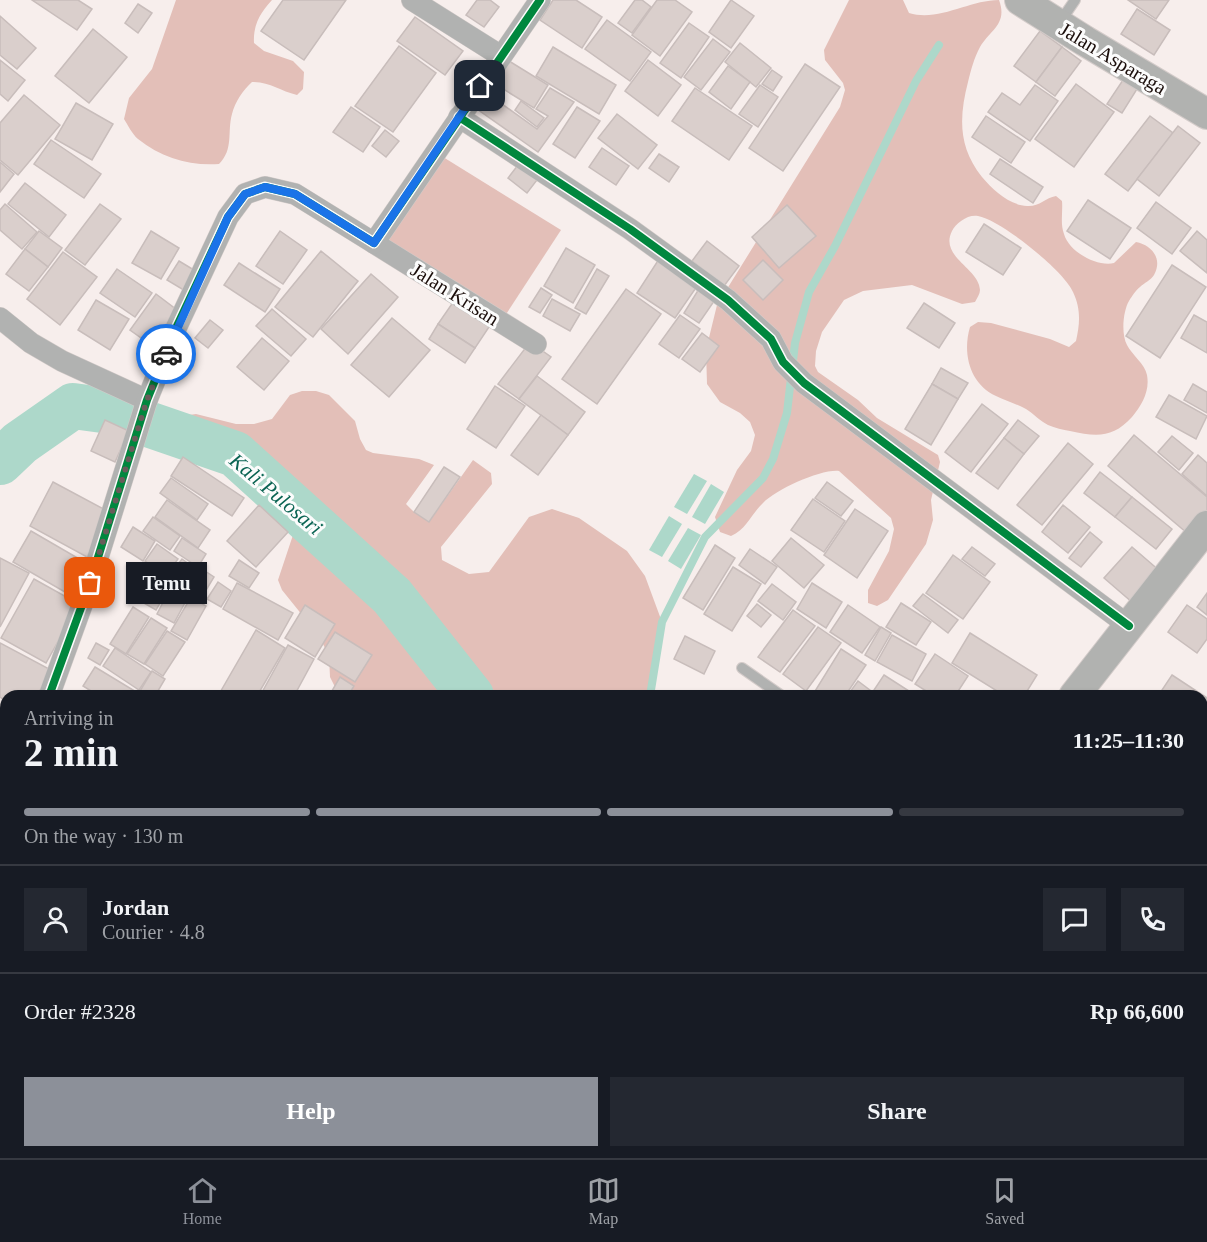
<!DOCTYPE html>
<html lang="en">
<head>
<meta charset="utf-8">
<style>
	:root { --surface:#171b24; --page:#242831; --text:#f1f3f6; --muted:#9ea1a6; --line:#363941; --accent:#8c9099 }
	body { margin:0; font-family:"Times New Roman",serif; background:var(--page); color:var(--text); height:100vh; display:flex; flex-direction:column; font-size:22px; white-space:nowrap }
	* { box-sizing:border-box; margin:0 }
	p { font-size:20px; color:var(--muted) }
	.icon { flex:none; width:33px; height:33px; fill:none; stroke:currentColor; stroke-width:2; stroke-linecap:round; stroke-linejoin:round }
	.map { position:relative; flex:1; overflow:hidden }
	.panel { position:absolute; left:0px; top:690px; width:1208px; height:468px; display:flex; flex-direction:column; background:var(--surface); border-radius:18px 18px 0 0; box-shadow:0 2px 4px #0004 }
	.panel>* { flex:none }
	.pin { position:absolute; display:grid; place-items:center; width:51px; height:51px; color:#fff; margin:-26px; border-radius:12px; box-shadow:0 3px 9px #0006 }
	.courier { position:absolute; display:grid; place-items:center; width:60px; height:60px; margin:-30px; border:4px solid #1a73e8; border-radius:50%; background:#fff; color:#222; box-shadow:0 2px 8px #0007 }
	.bubble { position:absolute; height:42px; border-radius:0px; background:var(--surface); box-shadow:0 2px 4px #0004; font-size:20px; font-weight:600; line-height:42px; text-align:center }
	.overview em { font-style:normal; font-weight:600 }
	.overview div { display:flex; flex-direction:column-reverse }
	.overview { display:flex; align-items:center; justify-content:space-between; height:102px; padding:0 24px }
	h1 { font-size:39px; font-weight:600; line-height:45px }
	.bar { display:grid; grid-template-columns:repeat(4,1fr); gap:9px 6px; align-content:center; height:72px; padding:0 24px }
	.bar i { height:8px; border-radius:4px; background:var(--line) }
	.bar .active { background:var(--accent) }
	.bar p { grid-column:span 4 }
	.line { display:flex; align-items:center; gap:15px; padding:0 24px; border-top:2px solid var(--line) }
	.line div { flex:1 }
	.round { display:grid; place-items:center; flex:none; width:63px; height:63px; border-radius:0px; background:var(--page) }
	.action { display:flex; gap:12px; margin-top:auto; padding:12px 24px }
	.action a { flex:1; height:69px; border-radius:0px; background:var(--accent); color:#fff; font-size:24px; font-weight:600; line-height:69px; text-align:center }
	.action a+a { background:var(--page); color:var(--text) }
	.menu { display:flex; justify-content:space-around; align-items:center; height:84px; border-top:2px solid var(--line); background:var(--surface); font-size:16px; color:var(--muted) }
	.menu a { display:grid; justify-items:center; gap:3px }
	.menu .active { color:var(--accent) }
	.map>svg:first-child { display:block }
</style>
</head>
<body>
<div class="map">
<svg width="1207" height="1158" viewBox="0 0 1207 1158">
	<rect width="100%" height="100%" fill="#f7eeec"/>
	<g fill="#e3bfb8">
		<path d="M176 0H272C260 13 253 25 254 43L264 51 293 61 304 72 303 89 297 95C280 91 270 82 252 82 243 90 235 102 232 114 227 132 234 149 219 164 189 166 162 158 138 139 132 134 128 125 124 119L129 98 152 69Z"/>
		<path d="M849 0H903L909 13C939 22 969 0 999 0 1008 24 990 30 980 47 974 58 971 70 968 82 959 117 958 147 982 177 993 190 1009 205 1027 206 1039 207 1045 198 1056 196L1062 201C1063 212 1060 223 1064 234 1069 252 1097 267 1114 263L1136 242C1152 245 1163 259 1154 275 1151 280 1144 283 1140 287 1136 290 1132 296 1129 301 1123 311 1121 334 1127 345 1132 355 1145 364 1147 375 1150 391 1142 405 1132 417 1113 438 1097 437 1070 431 1063 430 1055 428 1048 425 1040 421 1034 414 1026 409 1017 404 1006 401 996 396 970 384 962 354 970 327L978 322 991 323 1050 339 1069 347 1076 341C1080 323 1081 309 1073 292 1064 271 1001 220 978 216 968 214 956 223 952 231 939 257 979 268 980 290 980 294 977 298 975 302L962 304 912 285 863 291 844 300 822 332 816 351 815 366 818 372 858 400 877 418 938 455 940 462 931 500 933 520 926 544 888 600 877 606 868 603V590L889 551 894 529 891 518 839 471C821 469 777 489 763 503 751 514 747 529 731 536L720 532 715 517 737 470 751 451 755 435 750 422 740 413 720 402 707 384 706 350 717 305 840 107 845 90 843 83 825 60 824 50Z"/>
		<path d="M435 152 561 230 501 322 374 243Z"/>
		<path d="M302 391H316L329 395 355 421 360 439 366 450 373 453 419 459 434 465 406 504 414 512 429 522 473 460 491 473 492 484 441 547 442 560 469 574 489 572 529 517 552 509 579 518 627 551 645 576 662 622 650 696 339 695 330 677 329 656 319 636 282 590 278 580 293 535 290 522 273 501 243 483 225 468 191 448 183 424 189 415 196 414 236 424H254L272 419 290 395Z"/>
	</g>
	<g fill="#add8ca">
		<path d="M694 474 707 481 687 514 674 507Z"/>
		<path d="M711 484 724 492 705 524 692 517Z"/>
		<path d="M669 516 682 524 662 557 649 550Z"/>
		<path d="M688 528 701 535 681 569 668 561Z"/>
	</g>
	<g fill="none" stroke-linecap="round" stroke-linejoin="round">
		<g stroke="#add8ca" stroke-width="8">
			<path d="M650 696 662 622 705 537 763 478 773 459 787 413 795 343 809 292 835 246 916 81 939 45"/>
			<path d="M715 1158 717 1152"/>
		</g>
		<g stroke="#add8ca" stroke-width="46">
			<path d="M0 462 20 443 73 406 110 411 235 454 392 596 471 696"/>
			<path d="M642 1152 646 1158"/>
		</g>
	</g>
	<g fill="#dacfcc" stroke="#c8bdbb" stroke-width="1.5">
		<path d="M32 0H78L92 9 77 30Z"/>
		<path d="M283 0H346L304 60 261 31Z"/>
		<path d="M477 0H490L499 7 484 27 466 15Z"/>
		<path d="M553 0H576L602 17 582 48 540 20Z"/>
		<path d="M635 0H642L651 7 632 33 618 23Z"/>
		<path d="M657 0H675L692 12 660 56 632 35Z"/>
		<path d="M731 0 754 16 731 48 709 32Z"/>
		<path d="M1128 0H1169L1156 19Z"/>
		<path d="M138 4 152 13 138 33 125 23Z"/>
		<path d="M1137 9 1170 30 1154 55 1121 34Z"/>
		<path d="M0 16 36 48 17 69 0 55Z"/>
		<path d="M415 17 463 51 445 75 397 41Z"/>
		<path d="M607 20 651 52 630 81 585 49Z"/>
		<path d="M689 23 709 37 681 78 660 63Z"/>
		<path d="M93 29 127 57 89 103 55 76Z"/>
		<path d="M1040 31 1062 47 1036 82 1014 66Z"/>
		<path d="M713 39 730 52 701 90 684 77Z"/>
		<path d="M740 43 771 68 756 87 725 62Z"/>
		<path d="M399 46 436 73 393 132 355 106Z"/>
		<path d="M553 47 616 85 599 114 536 76Z"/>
		<path d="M1062 47 1081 61 1055 96 1036 82Z"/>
		<path d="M0 60 25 80 8 101 0 94Z"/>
		<path d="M648 60 681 85 658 116 625 91Z"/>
		<path d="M509 61 548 85 534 108 495 84Z"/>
		<path d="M805 64 840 87 783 171 749 148Z"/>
		<path d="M728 66 750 82 731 109 709 92Z"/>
		<path d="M772 70 782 77 773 91 762 84Z"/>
		<path d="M1123 80 1137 89 1122 113 1107 104Z"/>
		<path d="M1076 84 1114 112 1074 167 1035 139Z"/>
		<path d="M760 85 778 97 758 127 739 114Z"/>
		<path d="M1035 85 1058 101 1030 141 988 112 1002 93 1020 105Z"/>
		<path d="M550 88 574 102 538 152 477 109 488 94 537 129 548 116 536 109Z"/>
		<path d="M695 88 752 126 729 160 672 121Z"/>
		<path d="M24 95 60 125 18 175 0 160V123Z"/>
		<path d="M521 101 544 118 537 127 515 110Z"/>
		<path d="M76 103 113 124 92 160 55 139Z"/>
		<path d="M351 107 380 127 363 152 333 132Z"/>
		<path d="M577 107 600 121 575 158 553 144Z"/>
		<path d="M617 114 657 145 638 169 598 138Z"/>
		<path d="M986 116 1025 142 1011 163 972 137Z"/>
		<path d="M1150 116 1173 133 1128 191 1105 174Z"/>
		<path d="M1178 126 1200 143 1159 196 1137 179Z"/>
		<path d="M385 130 399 141 386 157 372 146Z"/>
		<path d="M51 140 101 174 84 198 34 164Z"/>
		<path d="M602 148 629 166 616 185 589 167Z"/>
		<path d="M659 154 679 167 669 182 649 168Z"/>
		<path d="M1000 159 1043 187 1033 203 990 174Z"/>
		<path d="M0 162 14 174 0 192Z"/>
		<path d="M518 165 537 180 527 193 508 178Z"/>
		<path d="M25 183 66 215 49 237 8 204Z"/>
		<path d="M1088 200 1131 228 1110 259 1067 231Z"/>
		<path d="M1156 202 1191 228 1172 254 1137 228Z"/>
		<path d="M5 204 37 232 22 249 0 230V210Z"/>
		<path d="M100 204 121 219 85 265 65 250Z"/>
		<path d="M787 205 816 236 779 268 752 237Z"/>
		<path d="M984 224 1021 248 1003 275 966 252Z"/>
		<path d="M39 231 62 248 48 267 25 249Z"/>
		<path d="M151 231 179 248 161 279 132 263Z"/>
		<path d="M280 231 307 250 283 284 256 266Z"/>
		<path d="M1197 231 1207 240V273L1180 251Z"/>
		<path d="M707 241 739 266 724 286 692 261Z"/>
		<path d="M566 248 595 265 573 303 544 286Z"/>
		<path d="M25 249 48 267 29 291 6 274Z"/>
		<path d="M321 251 358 281 313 337 275 307Z"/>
		<path d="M63 252 97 277 60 325 27 299Z"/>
		<path d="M661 256 700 282 675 318 637 293Z"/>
		<path d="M763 260 783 280 763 300 743 280Z"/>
		<path d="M179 261 199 273 187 292 167 280Z"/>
		<path d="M239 263 280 289 265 312 224 285Z"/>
		<path d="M1172 265 1206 287 1160 358 1126 336Z"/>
		<path d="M117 269 152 293 135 317 100 293Z"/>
		<path d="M597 269 609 276 586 314 575 308Z"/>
		<path d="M371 274 398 297 348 354 321 329Z"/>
		<path d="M702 284 719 294 699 323 684 313Z"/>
		<path d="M541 288 552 295 540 313 529 307Z"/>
		<path d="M626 289 661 314 597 404 562 379Z"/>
		<path d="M156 294 177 310 151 345 130 330Z"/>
		<path d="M456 298 493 321 475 348 438 324Z"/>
		<path d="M552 299 580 314 570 331 543 316Z"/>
		<path d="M96 300 129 319 110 350 78 330Z"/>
		<path d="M924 303 955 323 939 348 907 328Z"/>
		<path d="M272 309 306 339 291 356 256 326Z"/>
		<path d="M680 315 700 329 679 358 659 344Z"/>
		<path d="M1194 315 1207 322V353L1181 338Z"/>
		<path d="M392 318 430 350 389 397 351 365Z"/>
		<path d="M210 320 223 330 208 348 195 338Z"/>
		<path d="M438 324 475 348 465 363 429 339Z"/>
		<path d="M702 333 719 346 700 372 682 359Z"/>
		<path d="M262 338 289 361 264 390 237 367Z"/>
		<path d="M530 342 551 357 519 399 498 384Z"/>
		<path d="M941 368 968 383 958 399 932 384Z"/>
		<path d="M537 376 585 412 568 435 519 399Z"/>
		<path d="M932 384 958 399 931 445 905 429Z"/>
		<path d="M1193 384 1207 392V413L1184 400Z"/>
		<path d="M495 386 525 406 496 448 467 429Z"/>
		<path d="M1169 395 1207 416 1196 439 1156 417Z"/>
		<path d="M982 404 1008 424 971 472 945 452Z"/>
		<path d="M541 415 568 435 538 475 511 455Z"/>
		<path d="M105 420 129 431 115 462 91 451Z"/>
		<path d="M1018 420 1039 436 1024 454 1004 438Z"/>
		<path d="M1134 435 1207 497V510L1187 533 1108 466Z"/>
		<path d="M1172 436 1193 453 1179 470 1158 452Z"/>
		<path d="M1004 438 1024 454 998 489 976 473Z"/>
		<path d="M1068 443 1093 464 1042 525 1017 505Z"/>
		<path d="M1198 455 1207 463V496L1182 474Z"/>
		<path d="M183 457 244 498 232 516 171 476Z"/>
		<path d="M444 467 460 477 429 522 414 512Z"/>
		<path d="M1100 472 1132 497 1115 517 1084 493Z"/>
		<path d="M171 478 208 504 197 520 160 493Z"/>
		<path d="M53 482 111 513 87 557 30 526Z"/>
		<path d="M827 482 853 501 841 516 815 498Z"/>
		<path d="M1132 497 1172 529 1156 549 1115 517Z"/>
		<path d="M813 499 845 521 824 552 791 530Z"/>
		<path d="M167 500 210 530 198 548 155 517Z"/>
		<path d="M259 505 288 532 256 567 227 541Z"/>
		<path d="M1063 505 1090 527 1068 553 1042 532Z"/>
		<path d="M855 509 888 531 857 578 824 555Z"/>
		<path d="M153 517 180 536 170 550 143 531Z"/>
		<path d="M133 527 155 541 143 561 121 547Z"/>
		<path d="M31 531 88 564 70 595 13 562Z"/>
		<path d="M1090 532 1102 542 1081 567 1069 558Z"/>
		<path d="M182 538 206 554 198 567 174 551Z"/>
		<path d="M791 538 824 565 804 588 772 561Z"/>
		<path d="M157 544 178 559 166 575 145 561Z"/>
		<path d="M715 545 735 558 703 610 683 598Z"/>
		<path d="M972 547 995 564 985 576 962 559Z"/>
		<path d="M1132 547 1161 572 1133 603 1104 578Z"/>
		<path d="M750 549 777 567 765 584 739 565Z"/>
		<path d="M953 555 990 582 963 619 926 593Z"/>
		<path d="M0 558 29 573 0 627Z"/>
		<path d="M182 559 197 570 184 587 169 576Z"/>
		<path d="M239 560 259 573 249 588 229 576Z"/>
		<path d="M199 567 214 577 202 597 187 588Z"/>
		<path d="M733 567 761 584 732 631 704 614Z"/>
		<path d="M144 568 171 584 156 610 128 594Z"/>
		<path d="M34 579 79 604 46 663 1 638Z"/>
		<path d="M218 582 231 591 221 607 207 599Z"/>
		<path d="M237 583 293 613 278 640 223 609Z"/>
		<path d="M812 583 842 602 826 628 797 609Z"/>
		<path d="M772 584 796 602 783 620 758 601Z"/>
		<path d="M170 589 187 599 174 623 157 614Z"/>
		<path d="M1207 593V615L1197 607Z"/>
		<path d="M923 594 958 620 948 633 913 606Z"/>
		<path d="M191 597 206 606 187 640 171 631Z"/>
		<path d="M901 603 931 622 916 645 886 627Z"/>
		<path d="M757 604 771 615 761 627 747 616Z"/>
		<path d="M305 605 335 624 315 657 285 638Z"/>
		<path d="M848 605 880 627 862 653 830 632Z"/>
		<path d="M1187 605 1207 619V639L1197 653 1168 632Z"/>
		<path d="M133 607 149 617 126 654 110 644Z"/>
		<path d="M793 610 815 626 780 672 758 657Z"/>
		<path d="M151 618 167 628 144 664 127 654Z"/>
		<path d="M818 627 841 643 806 691 783 674Z"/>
		<path d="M881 627 891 633 875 661 865 655Z"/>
		<path d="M256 630 285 648 257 696H218Z"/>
		<path d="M167 631 185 642 163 676 145 664Z"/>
		<path d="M335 632 372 655 355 682 318 659Z"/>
		<path d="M970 633 1037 675 1024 696H1005L952 663Z"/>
		<path d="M892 635 926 654 912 681 877 662Z"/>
		<path d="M685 636 715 651 704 674 674 659Z"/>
		<path d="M0 643 51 670 37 696H6V701L0 697Z"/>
		<path d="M96 643 109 650 100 665 88 658Z"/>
		<path d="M288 645 314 659 294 696H260Z"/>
		<path d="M115 648 151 672 139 690 103 666Z"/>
		<path d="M841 649 866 665 845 696H812Z"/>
		<path d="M935 654 968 676 955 696H934L915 684Z"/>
		<path d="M95 667 143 696H99L83 686Z"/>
		<path d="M152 671 165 679 155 696H148L140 691Z"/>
		<path d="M884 675 909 691 906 696H870Z"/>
		<path d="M1172 675 1207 698V738L1202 735V696H1158Z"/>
		<path d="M340 677 354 686 348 696H329Z"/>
		<path d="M858 681 871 691 867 696H847Z"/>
		<path d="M0 707 6 710V754L3 759 0 758Z"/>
		<path d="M0 763 6 766V800L0 797Z"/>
		<path d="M6 879V903L3 909 0 908V891Z"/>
		<path d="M0 928 6 930V961L2 970 0 969Z"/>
		<path d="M0 1062 6 1064V1098L0 1096Z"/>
		<path d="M6 1152H30L27 1158H3Z"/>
		<path d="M36 1152H67L65 1158H36L34 1157Z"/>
		<path d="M79 1152H111L106 1158H74Z"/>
		<path d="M151 1152H193L201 1158H148Z"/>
		<path d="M288 1152H306L301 1158H282Z"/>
		<path d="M318 1152H340L335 1158H325Z"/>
		<path d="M364 1152H399L394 1158H359Z"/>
		<path d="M432 1152H474L468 1158H426Z"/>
		<path d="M773 1152H810L805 1158H768Z"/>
		<path d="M815 1152H861L856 1158H810Z"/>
		<path d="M879 1152H901L896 1158H886Z"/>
		<path d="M907 1152H935L930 1158H902Z"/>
	</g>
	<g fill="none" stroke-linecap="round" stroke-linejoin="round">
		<g stroke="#d3cbc9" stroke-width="12">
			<g id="lane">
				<path d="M1060 22 1075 0"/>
				<path d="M742 668 782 696"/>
				<path d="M944 1158 948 1152"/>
			</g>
		</g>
		<g stroke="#d3cbc9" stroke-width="22">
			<g id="street">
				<path d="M412 0 501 56"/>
				<path d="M459 117 630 229 728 300 771 339 783 362 804 383 1129 626"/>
				<path d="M374 243 536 344"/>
				<path d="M0 318 31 343 62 361 147 400"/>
				<path d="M49 696 90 583 147 400 177 326 228 217 245 194 265 187 295 194 374 243 540 0"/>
				<path d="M0 830 6 813"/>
				<path d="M0 1015 6 1019"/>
				<path d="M212 1152 221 1158"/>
			</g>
		</g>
		<g stroke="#d3cbc9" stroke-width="32">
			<g id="secondary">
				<path d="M1020 0 1085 41 1207 114"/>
				<path d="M1074 696 1207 526"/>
				<path d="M733 1158 735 1152"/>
			</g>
		</g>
		<use href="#lane" stroke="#b1b2b1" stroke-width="10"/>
		<use href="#street" stroke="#b1b2b1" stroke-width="21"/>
		<use href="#secondary" stroke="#b1b2b0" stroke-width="30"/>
		<g stroke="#fcfcfc" stroke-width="11">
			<g id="cycleway">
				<path d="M459 117 630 229 728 300 771 339 783 362 804 383 1129 626"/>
				<path d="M49 696 90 583 147 400 177 326 228 217 245 194 265 187 295 194 374 243 540 0"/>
			</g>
		</g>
		<use href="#cycleway" stroke="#00873e" stroke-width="8"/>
	</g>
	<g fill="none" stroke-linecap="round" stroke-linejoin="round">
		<path stroke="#685c5a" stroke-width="6" stroke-dasharray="0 10.8" d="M90 583 147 400 166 354"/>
		<path stroke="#1a73e8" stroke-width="8" d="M166 354 228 217 245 194 265 187 295 194 374 243 480 86"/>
	</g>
	<g text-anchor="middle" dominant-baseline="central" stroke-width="6" stroke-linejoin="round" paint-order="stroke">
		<g font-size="20" fill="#1b0e0b" stroke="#fcfcfc">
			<text transform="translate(1113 58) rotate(31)">Jalan Asparaga</text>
			<text transform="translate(455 294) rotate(32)">Jalan Krisan</text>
		</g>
		<g font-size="21" font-style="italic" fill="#0b6453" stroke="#fcfcfc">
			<text transform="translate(276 494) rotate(40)">Kali Pulosari</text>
		</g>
	</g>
</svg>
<div class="pin" style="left:90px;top:583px;background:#ea580c"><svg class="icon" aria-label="bag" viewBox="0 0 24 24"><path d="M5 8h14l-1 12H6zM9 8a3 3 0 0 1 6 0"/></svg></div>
<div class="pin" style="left:480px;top:86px;background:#1f2937"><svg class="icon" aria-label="home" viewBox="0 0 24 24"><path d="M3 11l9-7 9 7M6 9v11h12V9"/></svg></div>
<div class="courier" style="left:166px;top:354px"><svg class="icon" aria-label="car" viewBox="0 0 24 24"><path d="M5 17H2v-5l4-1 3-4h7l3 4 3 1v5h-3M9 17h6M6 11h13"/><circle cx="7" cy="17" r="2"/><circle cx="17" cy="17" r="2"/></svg></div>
<div class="bubble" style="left:126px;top:562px;width:81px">Temu</div>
<section class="panel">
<div class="overview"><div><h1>2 min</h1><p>Arriving in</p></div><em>11:25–11:30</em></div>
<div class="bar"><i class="active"></i><i class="active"></i><i class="active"></i><i></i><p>On the way · 130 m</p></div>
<div class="line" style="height:108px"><a class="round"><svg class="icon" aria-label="person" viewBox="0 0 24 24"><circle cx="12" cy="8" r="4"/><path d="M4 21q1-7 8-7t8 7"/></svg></a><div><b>Jordan</b><p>Courier · 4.8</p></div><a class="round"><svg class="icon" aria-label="chat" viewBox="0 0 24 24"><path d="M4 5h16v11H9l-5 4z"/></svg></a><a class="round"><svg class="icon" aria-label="phone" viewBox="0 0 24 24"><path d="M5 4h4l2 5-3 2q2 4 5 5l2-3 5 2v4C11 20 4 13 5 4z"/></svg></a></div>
<div class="line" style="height:78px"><div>Order #2328</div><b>Rp 66,600</b></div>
<div class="action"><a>Help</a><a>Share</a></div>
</section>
</div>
<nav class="menu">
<a class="active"><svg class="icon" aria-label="home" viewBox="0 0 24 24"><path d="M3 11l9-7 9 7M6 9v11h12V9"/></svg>Home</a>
<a><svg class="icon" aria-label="map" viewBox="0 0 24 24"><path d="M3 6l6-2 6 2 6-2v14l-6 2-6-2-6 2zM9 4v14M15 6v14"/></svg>Map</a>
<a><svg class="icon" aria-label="saved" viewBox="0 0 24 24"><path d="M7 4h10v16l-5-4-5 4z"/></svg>Saved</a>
</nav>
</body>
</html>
